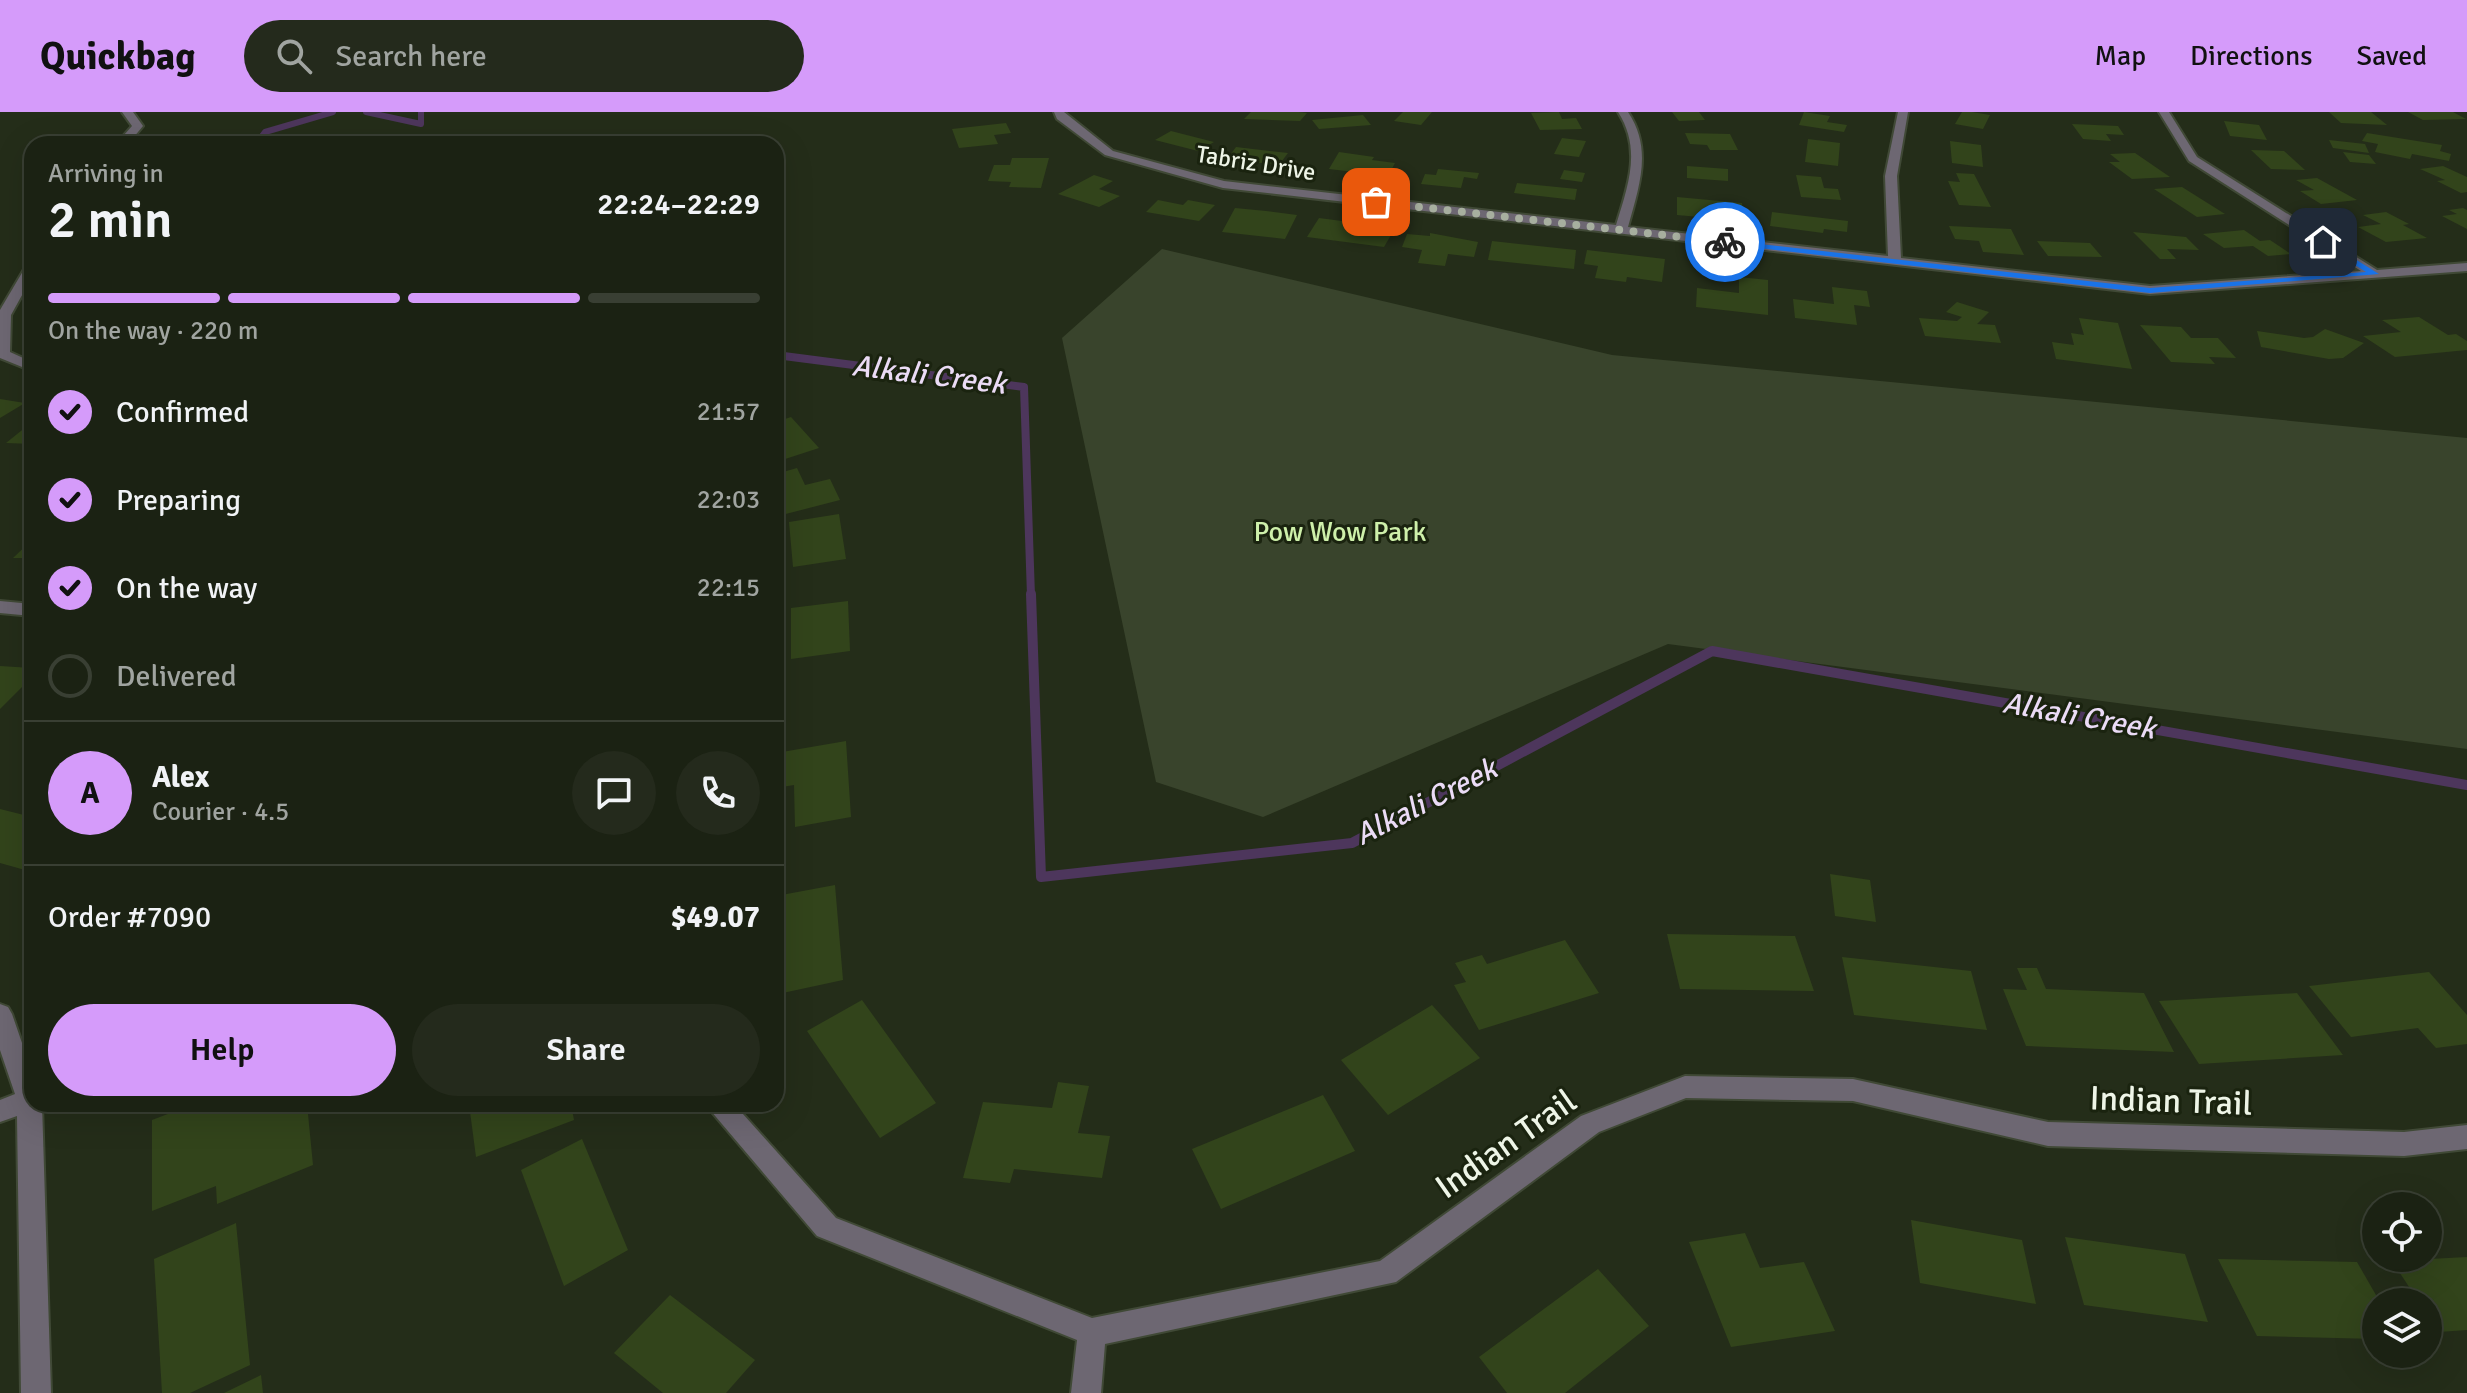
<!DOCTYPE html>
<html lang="en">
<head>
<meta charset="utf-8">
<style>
	:root { --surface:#1b2213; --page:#242a1c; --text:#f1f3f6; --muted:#a0a4a0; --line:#393f33; --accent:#d59bfa }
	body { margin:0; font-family:Signika,sans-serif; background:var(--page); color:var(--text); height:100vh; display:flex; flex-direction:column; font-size:30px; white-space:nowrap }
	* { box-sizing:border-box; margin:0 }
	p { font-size:26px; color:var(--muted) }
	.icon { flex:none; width:44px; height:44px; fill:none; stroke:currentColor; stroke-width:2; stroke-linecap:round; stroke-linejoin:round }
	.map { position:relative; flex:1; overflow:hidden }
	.side { position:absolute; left:24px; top:24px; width:760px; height:976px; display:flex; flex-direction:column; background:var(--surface); border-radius:24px; box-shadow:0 8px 32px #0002,0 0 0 2px var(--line) }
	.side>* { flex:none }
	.tools { position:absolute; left:2362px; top:1080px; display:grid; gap:16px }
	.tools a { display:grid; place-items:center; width:80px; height:80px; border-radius:50%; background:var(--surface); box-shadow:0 8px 32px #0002,0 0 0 2px var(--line); font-size:40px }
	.pin { position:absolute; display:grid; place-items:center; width:68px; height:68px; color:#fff; margin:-34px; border-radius:16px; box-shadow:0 4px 12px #0006 }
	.courier { position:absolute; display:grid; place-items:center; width:80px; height:80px; margin:-40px; border:6px solid #1a73e8; border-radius:50%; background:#fff; color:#222; box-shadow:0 2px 10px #0007 }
	.overview em { font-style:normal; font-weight:600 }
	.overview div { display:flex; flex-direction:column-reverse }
	.overview { display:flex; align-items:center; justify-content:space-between; height:136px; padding:0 24px }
	h1 { font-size:52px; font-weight:600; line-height:60px }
	.bar { display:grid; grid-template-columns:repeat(4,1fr); gap:12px 8px; align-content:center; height:96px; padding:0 24px }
	.bar i { height:10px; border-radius:6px; background:var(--line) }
	.bar .current { background:var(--accent) }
	.bar p { grid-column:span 4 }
	.line { display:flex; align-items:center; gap:20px; padding:0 24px; border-top:2px solid var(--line) }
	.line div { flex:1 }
	.round { display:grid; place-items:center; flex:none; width:84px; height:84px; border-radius:42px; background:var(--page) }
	ol { padding:0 24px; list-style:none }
	li { display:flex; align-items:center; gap:24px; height:88px }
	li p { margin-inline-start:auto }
	li .icon { padding:8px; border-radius:50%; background:var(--accent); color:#111; stroke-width:4 }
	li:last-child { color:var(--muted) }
	li i { width:44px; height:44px; border:4px solid var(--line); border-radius:50% }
	.button { display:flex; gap:16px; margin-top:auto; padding:16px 24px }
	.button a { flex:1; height:92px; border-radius:48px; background:var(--accent); color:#111; font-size:32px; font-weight:600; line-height:92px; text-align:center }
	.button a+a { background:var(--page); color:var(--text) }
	header { display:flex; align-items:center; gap:48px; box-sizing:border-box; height:112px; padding:0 40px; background:var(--accent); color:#111 }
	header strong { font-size:38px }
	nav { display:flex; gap:44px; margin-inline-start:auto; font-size:28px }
	.search { width:560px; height:72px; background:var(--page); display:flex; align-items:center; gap:20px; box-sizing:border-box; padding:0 28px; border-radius:44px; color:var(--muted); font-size:30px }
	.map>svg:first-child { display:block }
</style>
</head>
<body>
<header>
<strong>Quickbag</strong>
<div class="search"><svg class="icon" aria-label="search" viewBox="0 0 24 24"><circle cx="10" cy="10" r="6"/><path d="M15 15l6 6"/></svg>Search here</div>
<nav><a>Map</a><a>Directions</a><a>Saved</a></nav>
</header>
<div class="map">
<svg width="2467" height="1281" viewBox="0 0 2467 1281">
	<rect width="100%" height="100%" fill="#242d19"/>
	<path fill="#39442c" d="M1162 137 1612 243 2467 326V637L1668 532 1263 705 1156 670 1062 226Z"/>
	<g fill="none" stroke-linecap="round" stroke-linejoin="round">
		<g stroke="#4d365c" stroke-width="6">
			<path d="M366 0 421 12V0"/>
			<path d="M256 32 265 20 333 0"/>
		</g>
		<path stroke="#4d365c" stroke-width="8" d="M776 243 1024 275 1031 484"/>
		<path stroke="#4d365c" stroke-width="10" d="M1031 482 1041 765 1352 731 1712 539 2467 673"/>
	</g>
	<g fill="#32441b">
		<path d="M1251 0H1299L1307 1 1300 9 1244 7Z"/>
		<path d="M1403 0H1432L1421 13 1394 9Z"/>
		<path d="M1559 0 1562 7 1576 6 1582 17 1540 18 1531 1Z"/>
		<path d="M1672 0H1699L1705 8 1679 9Z"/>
		<path d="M1804 0 1830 4 1827 10 1847 13 1844 20 1799 13Z"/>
		<path d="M1962 0H1972L1990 3 1983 17 1955 12Z"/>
		<path d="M2329 0H2371L2387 13 2341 11Z"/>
		<path d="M2408 0H2453L2466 7 2423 8Z"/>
		<path d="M1363 3 1371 13 1319 17 1312 8Z"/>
		<path d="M2224 9 2259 13 2267 28 2230 24Z"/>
		<path d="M1006 11 1011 21 994 23 998 32 959 36 952 17Z"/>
		<path d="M2072 12 2118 14 2124 23 2106 22 2111 29 2083 27Z"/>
		<path d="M1171 19 1214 30 1198 39 1155 28Z"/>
		<path d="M1685 21 1730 22 1738 38H1710L1707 33 1690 32Z"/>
		<path d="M2367 21 2442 33 2440 39 2451 42 2449 49 2412 42 2410 47 2375 40 2378 32 2362 29Z"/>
		<path d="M1562 26 1586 29 1579 45 1554 42Z"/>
		<path d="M1808 27 1840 31 1838 54 1805 50Z"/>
		<path d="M2329 28 2365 32 2369 41 2333 36Z"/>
		<path d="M1950 29 1981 33 1983 55 1952 51Z"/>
		<path d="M1236 35 1288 41 1279 53 1227 47Z"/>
		<path d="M2251 38 2284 39 2305 58 2271 57Z"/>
		<path d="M1339 40 1374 45 1372 48 1395 51 1388 64 1329 57Z"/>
		<path d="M2343 40 2369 43 2376 52 2350 50Z"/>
		<path d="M2135 41 2170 65 2132 67 2109 50H2120L2110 42Z"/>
		<path d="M1012 46H1049L1041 76 1009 75 1011 70 988 69 994 53H1010Z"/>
		<path d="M1687 54 1728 57V69L1687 66Z"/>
		<path d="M2443 54 2467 65V80L2461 81 2437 69 2445 68 2420 57Z"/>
		<path d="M1438 57 1479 61 1477 67 1464 65 1461 76 1421 72 1425 62 1436 63Z"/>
		<path d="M1564 58 1585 61 1582 70 1560 67Z"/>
		<path d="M1956 61 1974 62 1991 95 1959 93 1948 69 1960 70Z"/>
		<path d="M1094 63 1113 69 1099 77 1120 84 1099 95 1058 82Z"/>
		<path d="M1796 63 1821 65 1824 76 1838 77 1841 88 1801 85Z"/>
		<path d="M2317 66 2357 88 2321 92 2300 79 2314 78 2296 68Z"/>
		<path d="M1517 71 1577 77 1575 88 1514 81Z"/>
		<path d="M2182 75 2225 102 2197 105 2154 77Z"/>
		<path d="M1677 85 1742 91 1744 109 1677 103Z"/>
		<path d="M1158 88 1183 93 1188 88 1215 93 1199 109 1146 100Z"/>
		<path d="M1235 96 1266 99 1297 103 1285 127 1222 120Z"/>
		<path d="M2463 96 2467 98V117L2442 104 2457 102 2449 98Z"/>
		<path d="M1772 100 1848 109 1847 120 1824 117 1823 121 1770 114Z"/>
		<path d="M2386 100 2409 112 2403 113 2427 126 2386 130 2358 115 2381 112 2363 103Z"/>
		<path d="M1319 106 1395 116 1384 135 1307 125Z"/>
		<path d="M1949 114 2011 117 2024 143 1983 140 1979 129 1955 127Z"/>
		<path d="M2244 118 2260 129 2270 128 2291 142 2268 144 2253 134 2224 136 2203 122Z"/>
		<path d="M2133 120 2186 125 2199 138 2167 137 2176 147H2160Z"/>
		<path d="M1430 121 1478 130 1474 145 1448 142 1445 154 1418 151 1422 138 1402 135 1407 122 1430 124Z"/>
		<path d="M1492 129 1576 138 1574 157 1488 148Z"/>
		<path d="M2037 129 2090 131 2102 145 2048 144Z"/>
		<path d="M1587 138 1665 147 1662 170 1627 165 1626 170 1595 166 1598 154 1584 152Z"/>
		<path d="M1739 165 1768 168V203L1696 195 1697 176 1739 181Z"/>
		<path d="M1832 175 1867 179 1870 195 1854 193 1857 213 1795 206 1793 187 1834 192Z"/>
		<path d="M1957 190 1989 200 1977 212 1995 213 2001 231 1925 224 1919 206 1957 209 1962 205 1946 200Z"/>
		<path d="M2419 205 2448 223 2456 222 2467 229V238L2395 245 2363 224 2401 220 2382 208Z"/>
		<path d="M2079 206 2118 211 2132 257 2056 247 2052 230 2074 233 2071 221 2084 223Z"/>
		<path d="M2140 213 2181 215 2191 226H2218L2236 246 2209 245 2215 252 2171 250Z"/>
		<path d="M2325 217 2364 231 2343 246 2329 247 2261 235 2257 219 2304 226 2313 225Z"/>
		<path d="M0 287 25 291 0 306Z"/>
		<path d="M791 305 819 336 776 350V310Z"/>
		<path d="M32 310V332L6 331Z"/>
		<path d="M797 356 805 373 830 367 840 388 778 404 776 362Z"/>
		<path d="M839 402 846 447 793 455 789 410Z"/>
		<path d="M32 428V446H13Z"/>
		<path d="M848 489 850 539 791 547V496Z"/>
		<path d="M0 554 32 556V565L0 597Z"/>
		<path d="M846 629 851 705 795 715 794 673 782 675V640Z"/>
		<path d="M0 697 32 705V760L0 751Z"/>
		<path d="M1830 762 1870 768 1876 810 1835 804Z"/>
		<path d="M835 773 843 868 778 882 776 784Z"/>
		<path d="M1667 822 1795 824 1814 879 1680 877Z"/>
		<path d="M1565 828 1599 881 1479 918 1454 873 1466 870 1455 851 1482 843 1487 852Z"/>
		<path d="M1842 845 1971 859 1987 918 1854 903Z"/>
		<path d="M2017 856H2037L2046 877 2144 881 2174 940 2026 934 2003 877 2027 878Z"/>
		<path d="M2429 860 2467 903V932L2436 936 2418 916 2351 925 2309 874Z"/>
		<path d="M2297 881 2343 943 2199 952 2159 889Z"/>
		<path d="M862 888 936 991 880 1026 807 919Z"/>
		<path d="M1432 893 1480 946 1388 1003 1341 948Z"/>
		<path d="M1058 970 1089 974 1078 1021 1110 1024 1102 1066 1014 1057 1010 1071 963 1066 983 990 1052 996Z"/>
		<path d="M1323 983 1355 1039 1221 1097 1192 1037Z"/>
		<path d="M194 992H307L313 1053 217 1092 216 1074 152 1099V1008Z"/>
		<path d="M469 992H571L574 1008 476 1045Z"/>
		<path d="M582 1027 628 1138 564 1174 521 1058Z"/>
		<path d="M1911 1108 2022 1128 2036 1192 1920 1171Z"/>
		<path d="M236 1111 250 1253 190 1281H162L154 1147Z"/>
		<path d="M1745 1121 1760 1156 1804 1150 1835 1219 1731 1235 1689 1130Z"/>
		<path d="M2065 1125 2185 1142 2208 1210 2084 1193Z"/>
		<path d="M2467 1145V1218L2439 1220 2428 1203V1190H2419L2392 1149Z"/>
		<path d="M2218 1147 2357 1150 2380 1190H2376V1227L2257 1224Z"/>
		<path d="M1598 1157 1649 1214 1565 1281H1507L1479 1245Z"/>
		<path d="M670 1183 755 1248 726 1281H663L614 1241Z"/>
		<path d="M261 1263 263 1281H224Z"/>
	</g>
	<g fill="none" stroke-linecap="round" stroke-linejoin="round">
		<g stroke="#404936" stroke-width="4">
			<g id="minor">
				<path d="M122 0H133L143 14 128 32H116L132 14Z"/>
				<path d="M1054 0H1064L1113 39 1224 69 1616 113C1628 74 1642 37 1618 0H1628C1653 37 1639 75 1628 115L1888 144 1885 64 1898 0H1908L1897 64 1901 146 2150 174 2361 159 2189 49 2159 0H2169L2197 45 2377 158 2467 151V159L2150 182 1223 76 1105 43 1057 7Z"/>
				<path d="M32 150V165L11 203 10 240 32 250V259L0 246V198L26 154Z"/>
				<path d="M0 489 32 492V504L0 501Z"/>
				<path d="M0 892 8 895 12 902 32 960V992H42L51 1281H21L17 1004 0 1010V988L15 982 0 938Z"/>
				<path d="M1685 964 1853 967 2048 1010 2404 1020 2467 1013V1037L2404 1044 2048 1034 1853 989 1686 986 1599 1020 1396 1170 1105 1232 1101 1281H1071L1077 1228 817 1124 705 992H734L836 1106 1092 1206 1380 1149 1581 1004Z"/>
			</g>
		</g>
		<use href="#minor" fill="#6d6772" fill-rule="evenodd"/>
	</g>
	<path fill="#1a73e8" d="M1725 128 2150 176 2366 160 2320 131 2323 127 2379 162 2150 181 1723 132Z"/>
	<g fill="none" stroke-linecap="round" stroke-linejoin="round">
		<path stroke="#a7af9f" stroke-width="8" stroke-dasharray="0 14.4" d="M1376 90 1725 130"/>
	</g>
	<g text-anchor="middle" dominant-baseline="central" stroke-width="6" stroke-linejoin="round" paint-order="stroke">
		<g font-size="24" fill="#eef5e7" stroke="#1a230f">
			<text transform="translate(1256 51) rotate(9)">Tabriz Drive</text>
		</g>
		<g font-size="28" fill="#cef0aa" stroke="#1a230f">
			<text x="1340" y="420">Pow Wow Park</text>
		</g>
		<g font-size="30" font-style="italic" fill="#ebdbf6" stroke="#1a230f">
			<text transform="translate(929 263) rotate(7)">Alkali Creek</text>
			<text transform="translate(2079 604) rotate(10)">Alkali Creek</text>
			<text transform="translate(1426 690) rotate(-27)">Alkali Creek</text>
		</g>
		<g font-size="34" fill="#eef5e7" stroke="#1a230f">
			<text transform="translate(2171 989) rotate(2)">Indian Trail</text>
			<text transform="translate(1506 1032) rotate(-35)">Indian Trail</text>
		</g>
	</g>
</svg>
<div class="tools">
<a><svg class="icon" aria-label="locate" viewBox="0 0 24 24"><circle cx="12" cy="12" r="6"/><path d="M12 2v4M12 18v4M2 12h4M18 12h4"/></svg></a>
<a><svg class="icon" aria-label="layers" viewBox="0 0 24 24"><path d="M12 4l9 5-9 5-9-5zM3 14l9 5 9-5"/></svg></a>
</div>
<div class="pin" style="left:1376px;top:90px;background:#ea580c"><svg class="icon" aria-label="bag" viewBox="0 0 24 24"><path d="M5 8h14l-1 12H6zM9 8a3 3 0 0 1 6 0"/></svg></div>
<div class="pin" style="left:2323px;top:130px;background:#1f2937"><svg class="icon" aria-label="home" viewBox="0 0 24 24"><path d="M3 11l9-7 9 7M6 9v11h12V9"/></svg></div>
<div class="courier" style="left:1725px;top:130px"><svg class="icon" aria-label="bike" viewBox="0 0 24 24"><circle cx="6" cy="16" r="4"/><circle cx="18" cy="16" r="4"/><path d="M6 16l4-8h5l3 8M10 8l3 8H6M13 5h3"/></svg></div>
<section class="side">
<div class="overview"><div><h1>2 min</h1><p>Arriving in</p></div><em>22:24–22:29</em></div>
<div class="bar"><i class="current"></i><i class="current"></i><i class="current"></i><i></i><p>On the way · 220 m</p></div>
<ol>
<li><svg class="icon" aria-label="check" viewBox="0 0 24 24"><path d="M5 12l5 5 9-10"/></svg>Confirmed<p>21:57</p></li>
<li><svg class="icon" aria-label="check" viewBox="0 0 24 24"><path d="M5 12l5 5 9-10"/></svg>Preparing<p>22:03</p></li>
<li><svg class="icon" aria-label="check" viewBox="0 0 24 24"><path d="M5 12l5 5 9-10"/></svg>On the way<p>22:15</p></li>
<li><i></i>Delivered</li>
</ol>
<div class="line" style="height:144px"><b class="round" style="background:var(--accent);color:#111">A</b><div><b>Alex</b><p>Courier · 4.5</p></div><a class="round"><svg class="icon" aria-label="chat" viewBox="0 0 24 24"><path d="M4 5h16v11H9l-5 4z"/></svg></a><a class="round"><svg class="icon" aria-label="phone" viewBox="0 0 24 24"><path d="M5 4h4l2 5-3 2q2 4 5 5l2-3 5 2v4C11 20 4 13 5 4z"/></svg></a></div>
<div class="line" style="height:104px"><div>Order #7090</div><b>$49.07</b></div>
<div class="button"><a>Help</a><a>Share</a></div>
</section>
</div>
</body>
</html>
